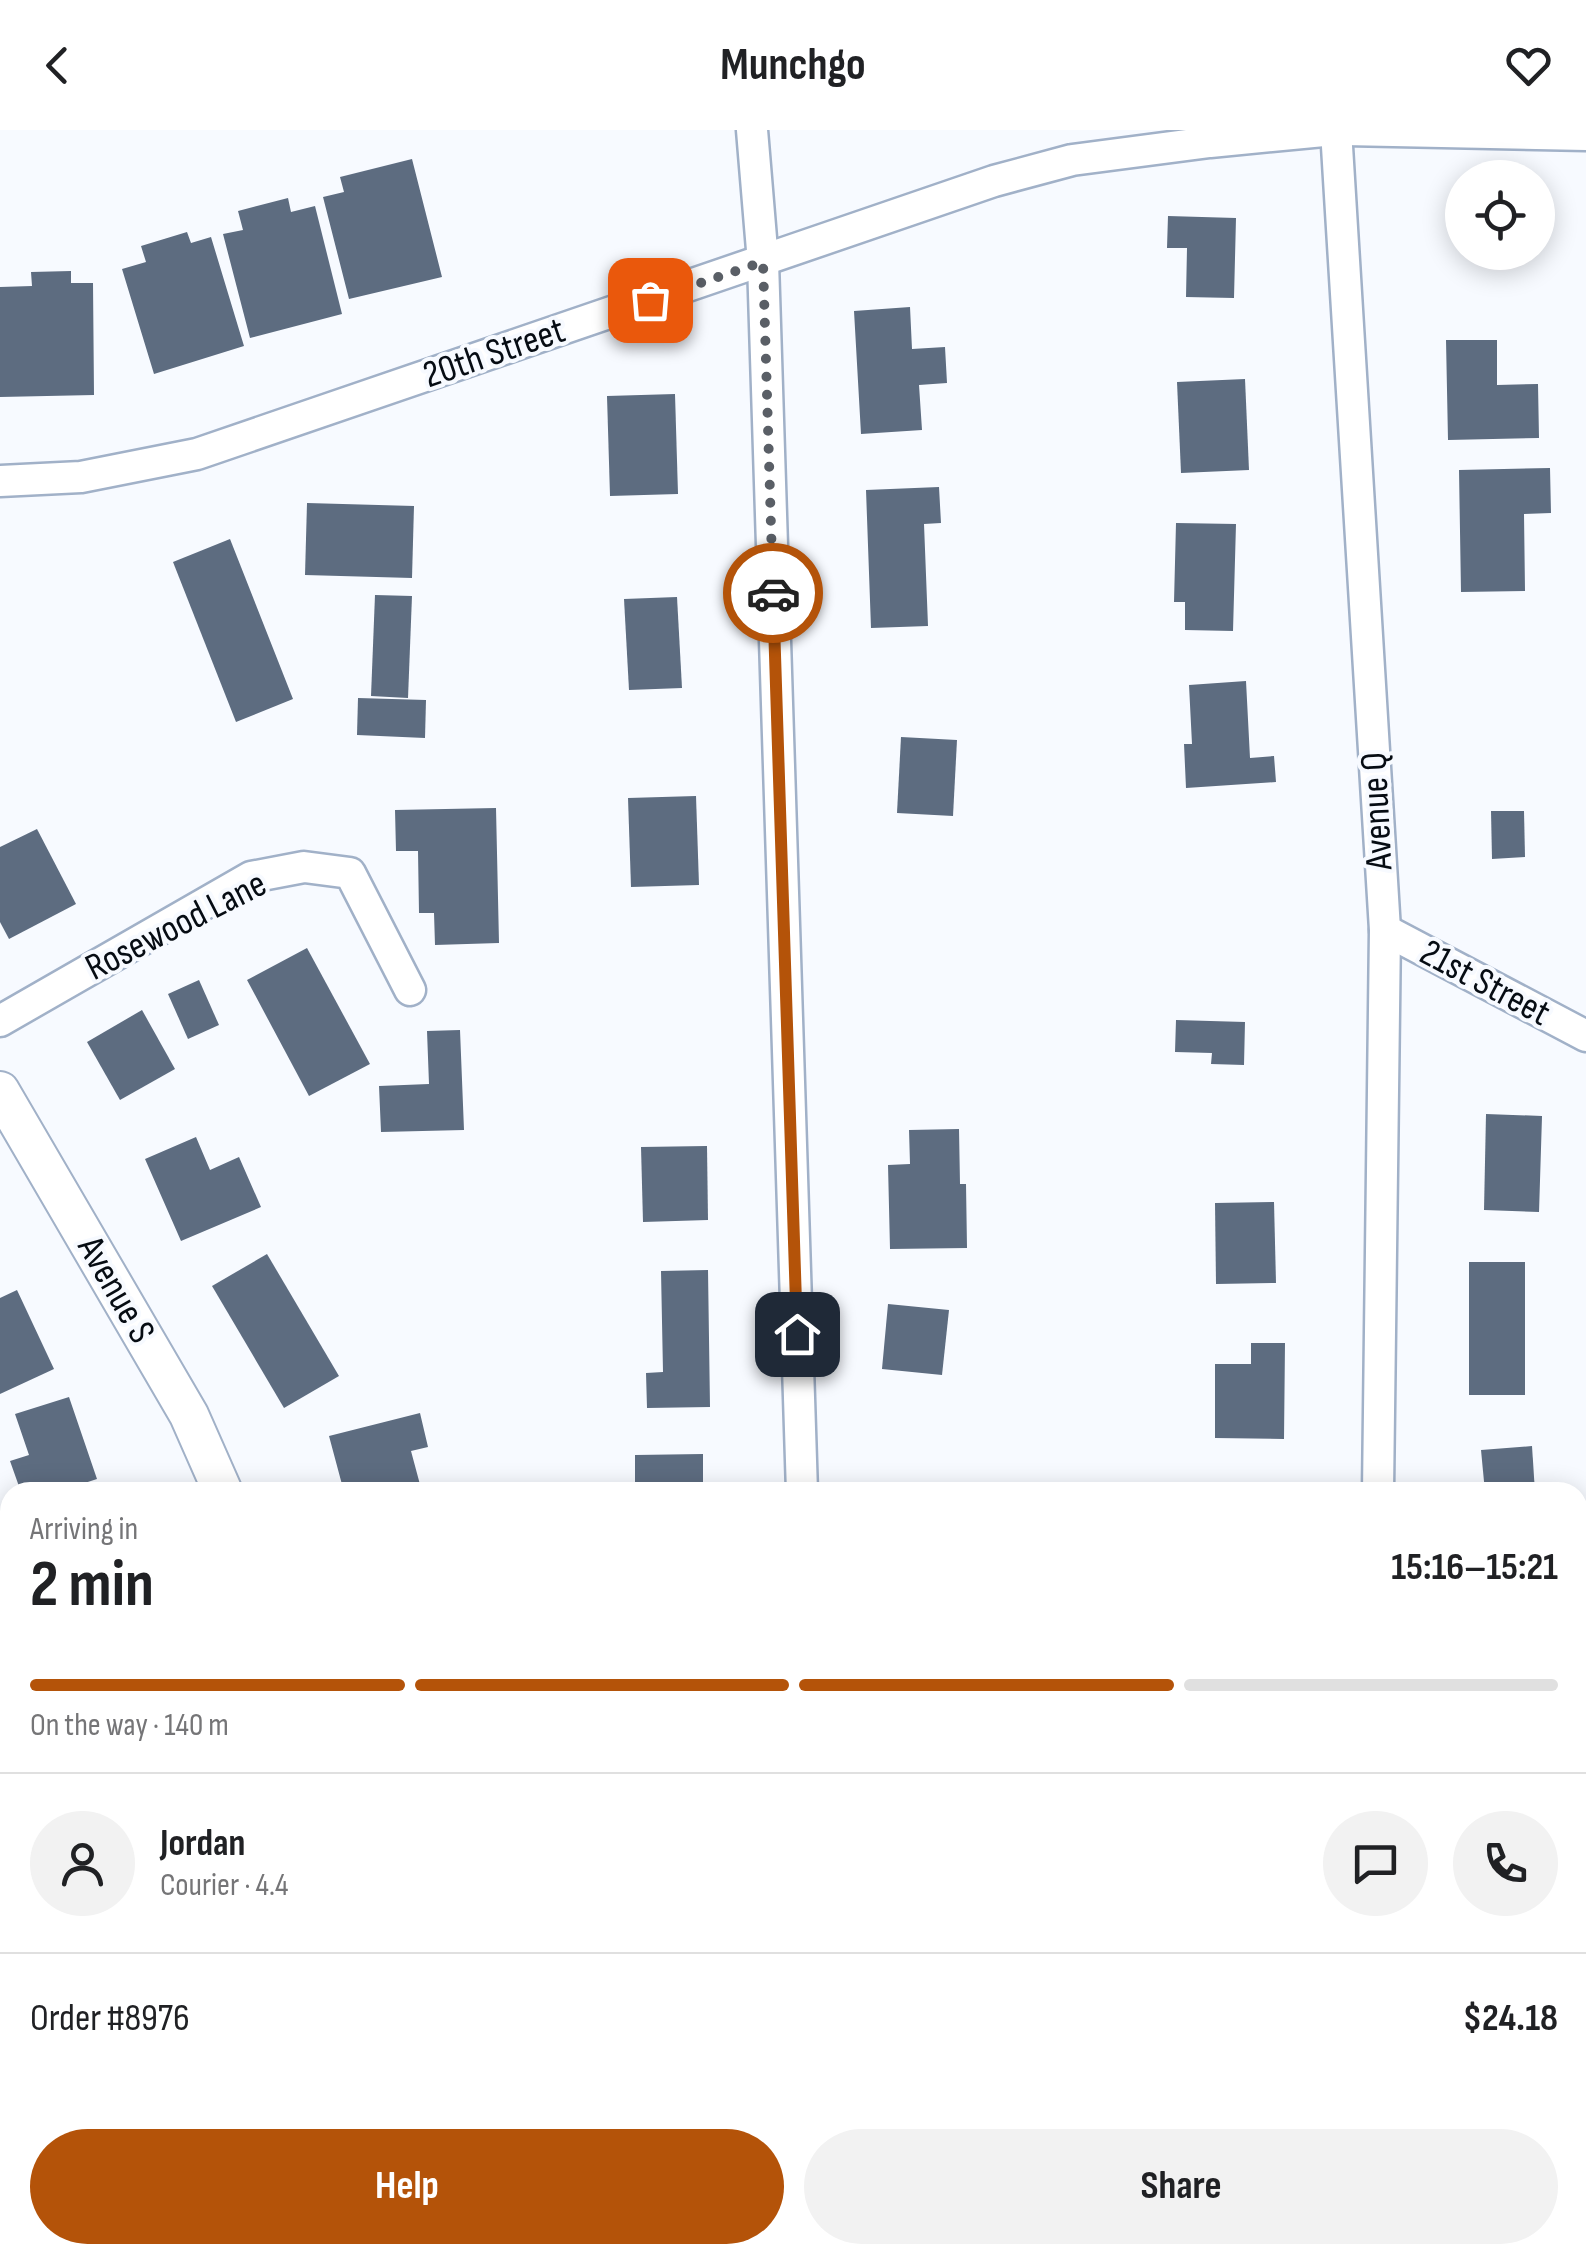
<!DOCTYPE html>
<html lang="en">
<head>
<meta charset="utf-8">
<style>
	:root { --surface:#fff; --page:#f2f2f2; --text:#202124; --muted:#757577; --line:#e0e0e0; --accent:#b45309 }
	body { margin:0; font-family:"Sofia Sans Condensed",sans-serif; background:var(--page); color:var(--text); height:100vh; display:flex; flex-direction:column; font-size:38px; white-space:nowrap }
	* { box-sizing:border-box; margin:0 }
	p { font-size:32px; color:var(--muted) }
	.icon { flex:none; width:55px; height:55px; fill:none; stroke:currentColor; stroke-width:2; stroke-linecap:round; stroke-linejoin:round }
	.map { position:relative; flex:1; overflow:hidden }
	.sheet { position:absolute; left:0px; top:1352px; width:1588px; height:782px; display:flex; flex-direction:column; background:var(--surface); border-radius:30px 30px 0 0; box-shadow:0 5px 25px #0003 }
	.sheet>* { flex:none }
	.tools { position:absolute; left:1445px; top:30px; display:grid; gap:20px }
	.tools a { display:grid; place-items:center; width:110px; height:110px; border-radius:50%; background:var(--surface); box-shadow:0 5px 25px #0003; font-size:50px }
	.pin { position:absolute; display:grid; place-items:center; width:85px; height:85px; color:#fff; margin:-42px; border-radius:20px; box-shadow:0 5px 15px #0006 }
	.courier { position:absolute; display:grid; place-items:center; width:100px; height:100px; margin:-50px; border:8px solid #b45309; border-radius:50%; background:#fff; color:#222; box-shadow:0 2px 12px #0007 }
	.summary em { font-style:normal; font-weight:700 }
	.summary div { display:flex; flex-direction:column-reverse }
	.summary { display:flex; align-items:center; justify-content:space-between; height:170px; padding:0 30px }
	h1 { font-size:65px; font-weight:700; line-height:75px }
	.bar { display:grid; grid-template-columns:repeat(4,1fr); gap:15px 10px; align-content:center; height:120px; padding:0 30px }
	.bar i { height:12px; border-radius:8px; background:var(--line) }
	.bar .active { background:var(--accent) }
	.bar p { grid-column:span 4 }
	.line { display:flex; align-items:center; gap:25px; padding:0 30px; border-top:2px solid var(--line) }
	.line div { flex:1 }
	.round { display:grid; place-items:center; flex:none; width:105px; height:105px; border-radius:52px; background:var(--page) }
	.primary-button { display:flex; gap:20px; margin-top:auto; padding:20px 30px }
	.primary-button a { flex:1; height:115px; border-radius:60px; background:var(--accent); color:#fff; font-size:40px; font-weight:700; line-height:115px; text-align:center }
	.primary-button a+a { background:var(--page); color:var(--text) }
	header { display:flex; justify-content:space-between; align-items:center; height:130px; padding:0 30px; background:var(--surface); font-size:45px; font-weight:700 }
	.map>svg:first-child { display:block }
</style>
</head>
<body>
<header><svg class="icon" aria-label="back" viewBox="0 0 24 24"><path d="M15 5l-7 7 7 7"/></svg>Munchgo<svg class="icon" aria-label="heart" viewBox="0 0 24 24"><path d="M12 20l-8-8c-3-5 5-10 8-4 3-6 11-1 8 4z"/></svg></header>
<div class="map">
<svg width="1586" height="2133" viewBox="0 0 1586 2133">
	<rect width="100%" height="100%" fill="#f7faff"/>
	<g fill="#5d6c80">
		<path d="M412 29 442 147 349 169 323 67 344 62 340 47Z"/>
		<path d="M288 68 291 82 315 76 342 184 250 208 223 104 243 100 238 81Z"/>
		<path d="M1168 86 1236 88 1234 168 1186 167 1187 118H1167Z"/>
		<path d="M187 102 191 113 211 107 244 216 154 244 122 139 146 132 141 116Z"/>
		<path d="M71 141V153H93L94 265 0 267V157L32 156 31 142Z"/>
		<path d="M910 177 912 219 945 217 947 253 919 255 922 300 861 304 854 181Z"/>
		<path d="M1446 210H1497V255L1538 254 1539 308 1448 310Z"/>
		<path d="M1245 249 1249 340 1181 343 1177 252Z"/>
		<path d="M675 264 678 364 610 366 607 266Z"/>
		<path d="M1550 338 1551 383 1524 384 1525 461 1461 462 1459 340Z"/>
		<path d="M939 357 941 393 924 394 928 496 871 498 866 360Z"/>
		<path d="M307 373 414 376 412 448 305 445Z"/>
		<path d="M1176 393 1236 394 1233 501 1185 500V472H1174Z"/>
		<path d="M230 409 293 569 236 592 173 432Z"/>
		<path d="M375 465 412 466 408 568 371 566Z"/>
		<path d="M677 467 682 558 629 560 624 469Z"/>
		<path d="M1246 551 1250 628 1274 626 1276 652 1186 658 1184 614H1192L1189 555Z"/>
		<path d="M358 568 426 570 425 608 357 605Z"/>
		<path d="M901 607 957 610 953 686 897 683Z"/>
		<path d="M696 666 699 755 631 757 628 668Z"/>
		<path d="M496 678 499 813 435 815 434 783H419L418 721H396L395 680Z"/>
		<path d="M1491 681H1524L1525 727 1492 729Z"/>
		<path d="M37 699 76 774 9 809 0 792V717Z"/>
		<path d="M307 818 370 934 309 966 247 850Z"/>
		<path d="M199 850 219 895 188 909 168 864Z"/>
		<path d="M142 880 175 939 120 970 87 912Z"/>
		<path d="M1176 890 1245 892 1244 935 1211 934 1212 923 1175 922Z"/>
		<path d="M460 900 464 1000 381 1002 379 956 429 954 427 901Z"/>
		<path d="M1486 984 1542 986 1539 1082 1484 1080Z"/>
		<path d="M959 999 960 1054H966L967 1118 890 1119 888 1035 910 1034 909 1000Z"/>
		<path d="M196 1007 210 1040 239 1027 261 1077 181 1111 145 1029Z"/>
		<path d="M707 1016 708 1090 643 1092 641 1017Z"/>
		<path d="M1274 1072 1276 1153 1216 1154 1215 1073Z"/>
		<path d="M267 1124 339 1246 284 1278 212 1156Z"/>
		<rect x="1469" y="1132" width="56" height="133"/>
		<path d="M708 1140 710 1277 647 1278 646 1243 663 1242 661 1141Z"/>
		<path d="M17 1160 54 1239 0 1264V1168Z"/>
		<path d="M888 1174 949 1180 942 1245 882 1239Z"/>
		<path d="M1251 1213H1285L1284 1309 1215 1308V1234H1251Z"/>
		<path d="M69 1267 97 1349 57 1362H21L10 1331 29 1325 15 1284Z"/>
		<path d="M420 1283 428 1317 411 1321 422 1362H344L329 1306Z"/>
		<path d="M1532 1316 1535 1362H1485L1481 1320Z"/>
		<path d="M703 1324V1362H635V1325Z"/>
		<rect x="0" y="1810" width="10" height="62"/>
		<path d="M1056 2125H1087L1085 2133H1054Z"/>
	</g>
	<g fill="none" stroke-linecap="round" stroke-linejoin="round">
		<g stroke="#a1b1c8" stroke-width="35">
			<g id="minor">
				<path d="M752 0 763 132 802 1362"/>
				<path d="M1336 0 1385 800 1378 1362"/>
				<path d="M1345 0 1586 5"/>
				<path d="M0 351 81 347 197 324 994 51 1072 30 1210 12 1334 0"/>
				<path d="M1385 800 1586 906"/>
				<path d="M0 891 251 747 304 737 350 743 410 860"/>
				<path d="M1578 1690 1586 1695"/>
				<path d="M0 1715H10"/>
			</g>
		</g>
		<g stroke="#a1b1c8" stroke-width="42">
			<g id="tertiary">
				<path d="M0 961 189 1285 223 1362"/>
				<path d="M421 2125V2133"/>
			</g>
		</g>
		<use href="#minor" stroke="#fff" stroke-width="30"/>
		<use href="#tertiary" stroke="#fff" stroke-width="38"/>
	</g>
	<g fill="none" stroke-linecap="round" stroke-linejoin="round">
		<path stroke="#5a5f66" stroke-width="10" stroke-dasharray="0 18" d="M650 170 763 132 773 463"/>
		<path stroke="#b45309" stroke-width="12" d="M773 463 797 1204"/>
	</g>
	<g text-anchor="middle" dominant-baseline="central" stroke-width="8" stroke-linejoin="round" paint-order="stroke">
		<g font-size="38" fill="#060c13" stroke="#f7faff">
			<text transform="translate(494 223) rotate(-19)">20th Street</text>
			<text transform="translate(1377 681) rotate(-93)">Avenue Q</text>
			<text transform="translate(176 796) rotate(-27)">Rosewood Lane</text>
			<text transform="translate(1485 853) rotate(28)">21st Street</text>
			<text transform="translate(116 1160) rotate(60)">Avenue S</text>
		</g>
	</g>
</svg>
<div class="tools">
<a><svg class="icon" aria-label="locate" viewBox="0 0 24 24"><circle cx="12" cy="12" r="6"/><path d="M12 2v4M12 18v4M2 12h4M18 12h4"/></svg></a>
</div>
<div class="pin" style="left:650px;top:170px;background:#ea580c"><svg class="icon" aria-label="bag" viewBox="0 0 24 24"><path d="M5 8h14l-1 12H6zM9 8a3 3 0 0 1 6 0"/></svg></div>
<div class="pin" style="left:797px;top:1204px;background:#1f2937"><svg class="icon" aria-label="home" viewBox="0 0 24 24"><path d="M3 11l9-7 9 7M6 9v11h12V9"/></svg></div>
<div class="courier" style="left:773px;top:463px"><svg class="icon" aria-label="car" viewBox="0 0 24 24"><path d="M5 17H2v-5l4-1 3-4h7l3 4 3 1v5h-3M9 17h6M6 11h13"/><circle cx="7" cy="17" r="2"/><circle cx="17" cy="17" r="2"/></svg></div>
<section class="sheet">
<div class="summary"><div><h1>2 min</h1><p>Arriving in</p></div><em>15:16–15:21</em></div>
<div class="bar"><i class="active"></i><i class="active"></i><i class="active"></i><i></i><p>On the way · 140 m</p></div>
<div class="line" style="height:180px"><a class="round"><svg class="icon" aria-label="person" viewBox="0 0 24 24"><circle cx="12" cy="8" r="4"/><path d="M4 21q1-7 8-7t8 7"/></svg></a><div><b>Jordan</b><p>Courier · 4.4</p></div><a class="round"><svg class="icon" aria-label="chat" viewBox="0 0 24 24"><path d="M4 5h16v11H9l-5 4z"/></svg></a><a class="round"><svg class="icon" aria-label="phone" viewBox="0 0 24 24"><path d="M5 4h4l2 5-3 2q2 4 5 5l2-3 5 2v4C11 20 4 13 5 4z"/></svg></a></div>
<div class="line" style="height:130px"><div>Order #8976</div><b>$24.18</b></div>
<div class="primary-button"><a>Help</a><a>Share</a></div>
</section>
</div>
</body>
</html>
